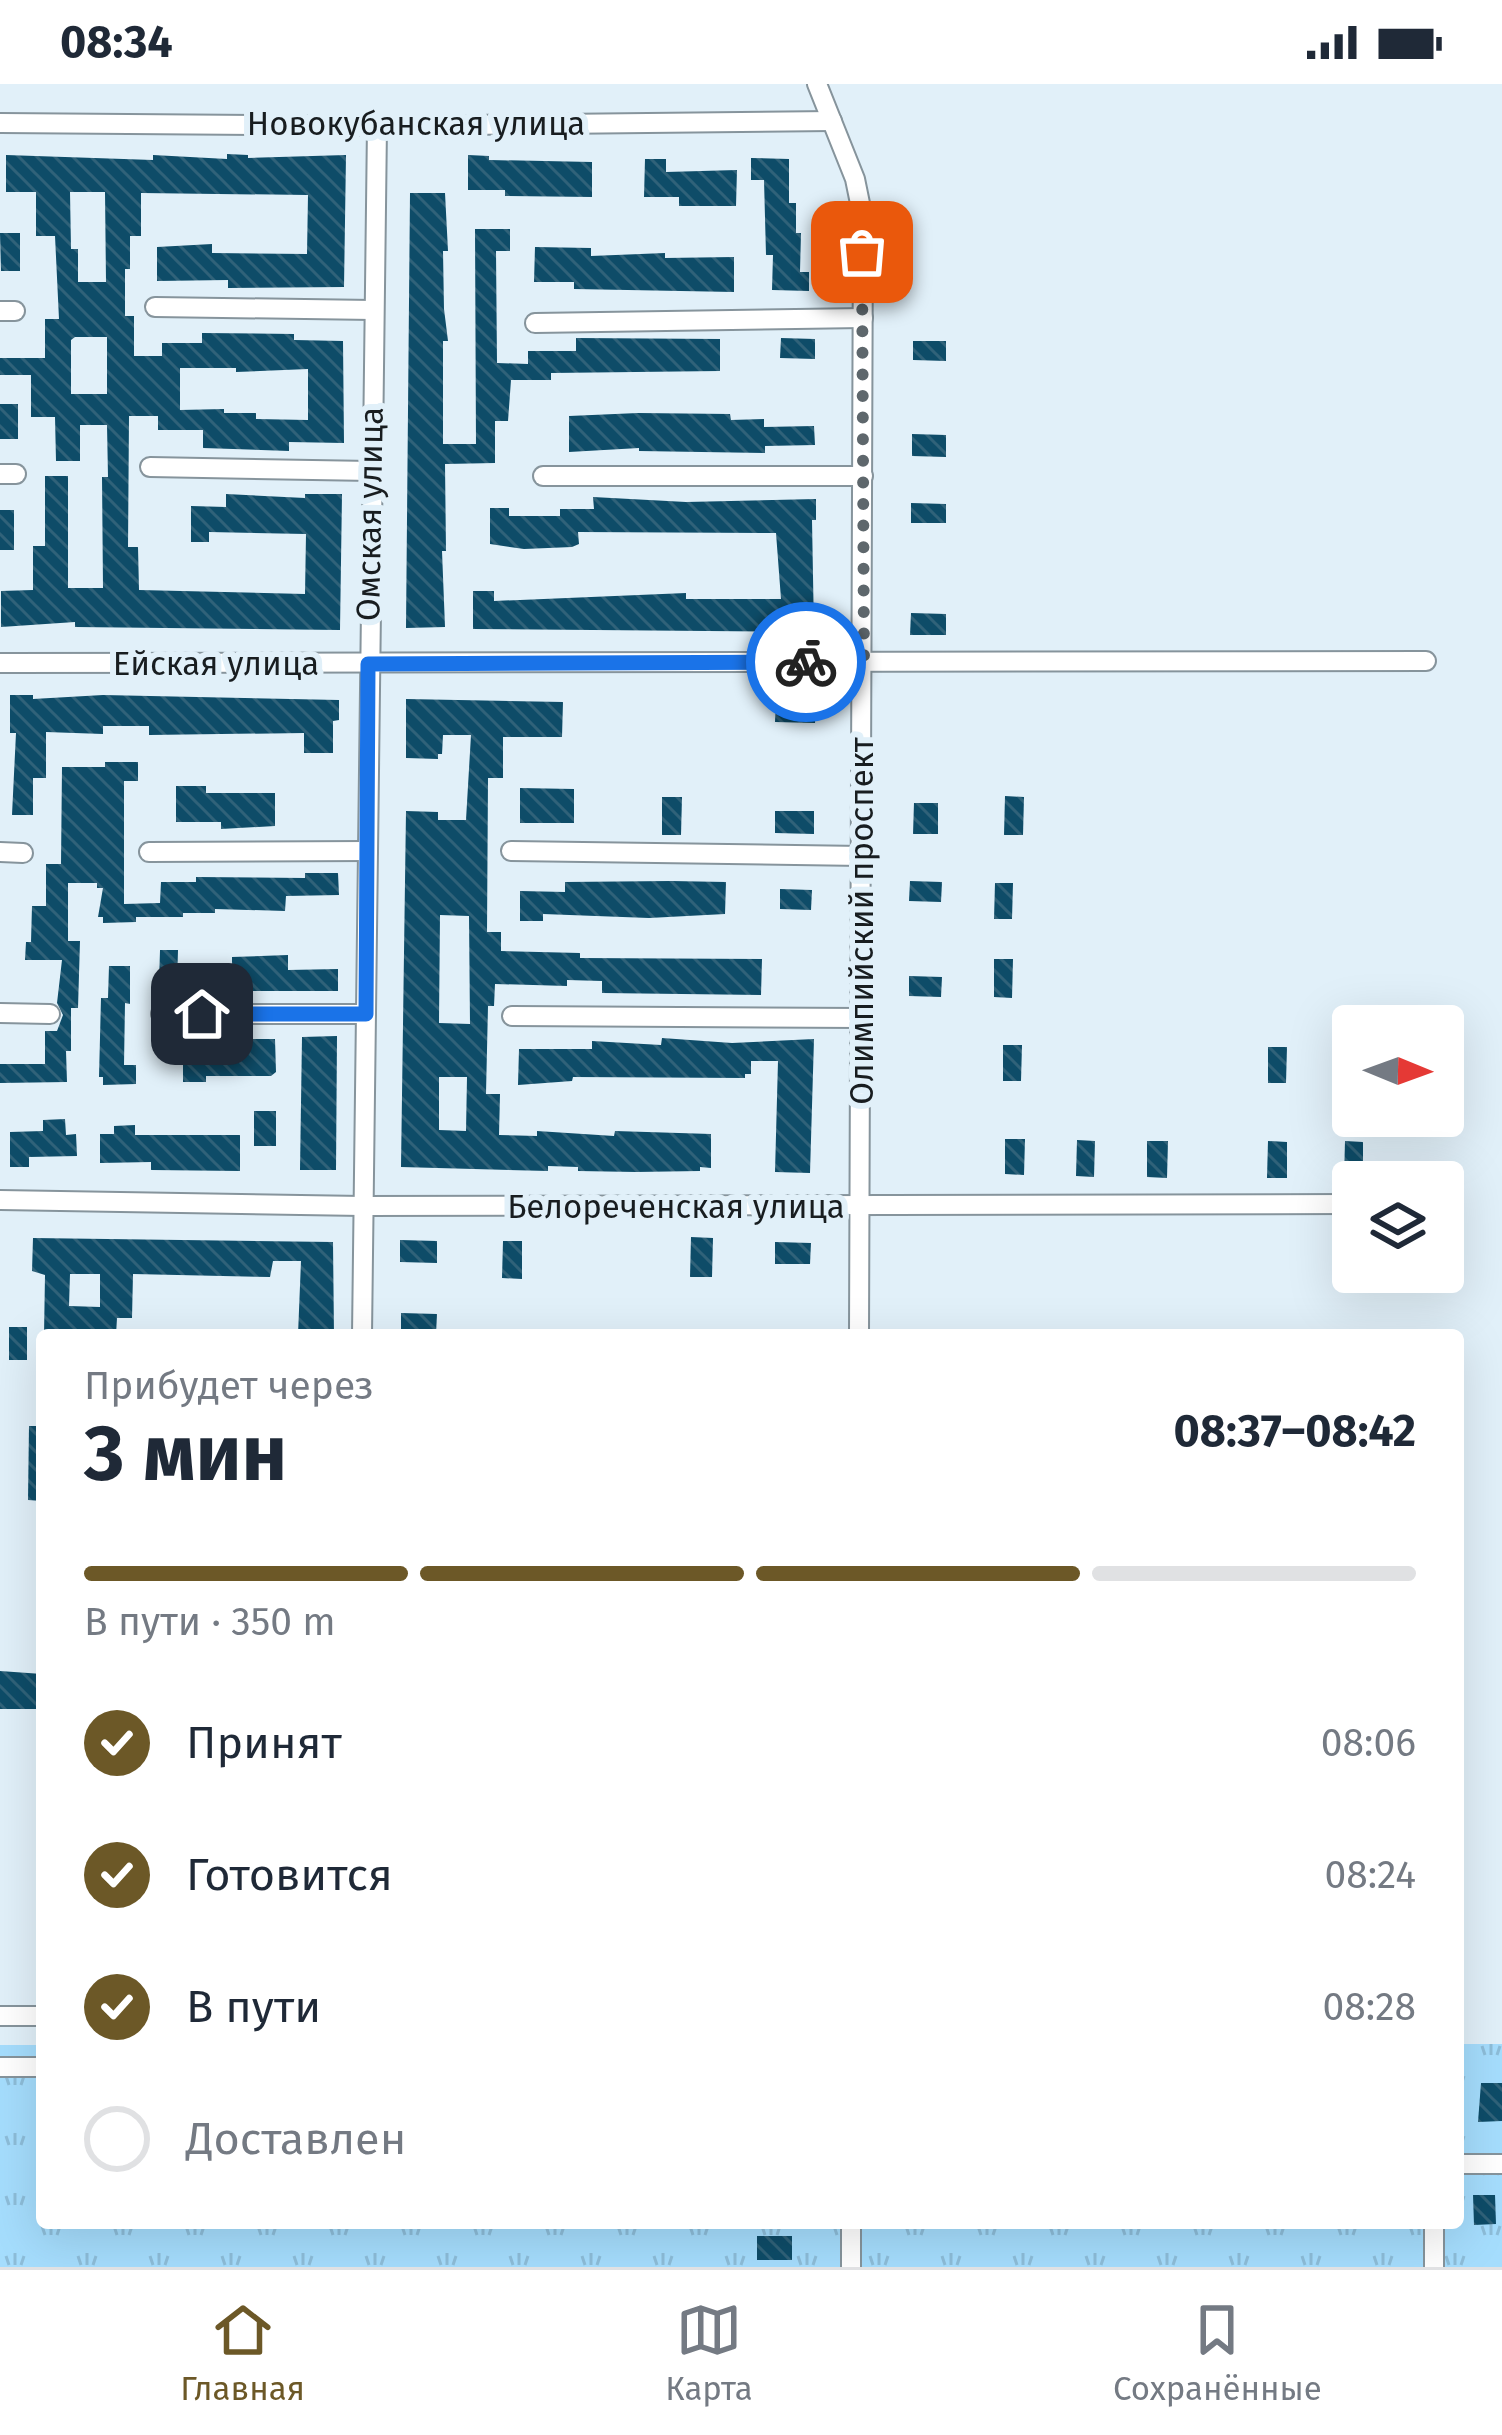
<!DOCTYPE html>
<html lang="ru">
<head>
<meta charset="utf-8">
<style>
	:root { --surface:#fff; --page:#f2f2f3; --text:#1f2937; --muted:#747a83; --line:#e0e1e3; --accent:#6c5827 }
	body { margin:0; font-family:"Fira Sans",sans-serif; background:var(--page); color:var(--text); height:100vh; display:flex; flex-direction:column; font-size:45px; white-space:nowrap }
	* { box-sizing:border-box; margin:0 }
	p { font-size:39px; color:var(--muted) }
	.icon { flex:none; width:66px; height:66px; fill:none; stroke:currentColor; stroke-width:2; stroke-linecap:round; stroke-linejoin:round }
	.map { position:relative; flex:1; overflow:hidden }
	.details { position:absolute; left:36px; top:1245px; width:1428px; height:900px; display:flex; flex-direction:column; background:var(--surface); border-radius:12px; box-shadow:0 12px 48px #0002 }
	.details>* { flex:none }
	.needle { width:78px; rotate:91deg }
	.tools { position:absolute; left:1332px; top:921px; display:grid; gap:24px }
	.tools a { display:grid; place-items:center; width:132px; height:132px; border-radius:12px; background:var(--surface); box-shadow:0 12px 48px #0002; font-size:60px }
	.pin { position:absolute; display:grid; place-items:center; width:102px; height:102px; color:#fff; margin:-51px; border-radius:24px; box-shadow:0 6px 18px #0006 }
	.courier { position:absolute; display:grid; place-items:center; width:120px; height:120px; margin:-60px; border:9px solid #1a73e8; border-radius:50%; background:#fff; color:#222; box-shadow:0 3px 15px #0007 }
	.headline em { font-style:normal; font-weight:700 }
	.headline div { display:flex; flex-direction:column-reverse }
	.headline { display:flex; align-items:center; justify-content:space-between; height:204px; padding:0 48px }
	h1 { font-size:78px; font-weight:700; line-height:90px }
	.bar { display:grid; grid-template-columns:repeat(4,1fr); gap:18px 12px; align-content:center; height:144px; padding:0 48px }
	.bar i { height:15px; border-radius:9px; background:var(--line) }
	.bar .selected { background:var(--accent) }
	.bar p { grid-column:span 4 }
	ol { padding:0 48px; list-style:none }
	li { display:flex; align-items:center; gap:36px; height:132px }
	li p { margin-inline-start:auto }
	li .icon { padding:12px; border-radius:50%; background:var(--accent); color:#fff; stroke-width:4 }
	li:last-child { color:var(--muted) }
	li i { width:66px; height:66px; border:6px solid var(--line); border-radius:50% }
	.status { display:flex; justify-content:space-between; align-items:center; height:84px; padding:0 60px; background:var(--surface); direction:ltr }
	.status svg { height:33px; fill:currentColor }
	.dock { display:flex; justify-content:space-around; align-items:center; height:168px; border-top:3px solid var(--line); background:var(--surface); font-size:33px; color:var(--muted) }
	.dock a { display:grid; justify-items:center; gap:6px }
	.dock .selected { color:var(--accent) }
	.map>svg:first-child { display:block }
</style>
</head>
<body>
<div class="status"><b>08:34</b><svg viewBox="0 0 49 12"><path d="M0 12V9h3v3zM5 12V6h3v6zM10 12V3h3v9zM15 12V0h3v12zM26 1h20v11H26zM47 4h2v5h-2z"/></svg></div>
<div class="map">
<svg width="1502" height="2183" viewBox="0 0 1502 2183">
	<defs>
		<pattern id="grass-tufts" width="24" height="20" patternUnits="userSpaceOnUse" patternTransform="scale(3)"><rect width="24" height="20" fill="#a5ddfd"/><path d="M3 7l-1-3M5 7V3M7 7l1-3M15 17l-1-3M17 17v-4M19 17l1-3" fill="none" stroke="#8dbdd9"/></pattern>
		<pattern id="building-back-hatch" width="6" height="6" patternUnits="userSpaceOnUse" patternTransform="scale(3)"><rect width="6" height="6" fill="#0e4c68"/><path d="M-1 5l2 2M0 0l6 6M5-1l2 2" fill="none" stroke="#306279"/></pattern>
	</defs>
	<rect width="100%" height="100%" fill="#e1f0f9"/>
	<path fill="url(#grass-tufts)" d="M1458 1960H1502V2183H0V1961H42V2139H1458Z"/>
	<g fill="url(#building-back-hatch)" fill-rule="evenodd">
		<path d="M227 70 248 71V74L346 71 344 203 228 204V196L157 197V163L212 160V169L307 170 308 111 141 109V152H130V185H125V232H134V272H162V259H202V249L294 250V256L343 257 344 359 289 358V367L203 364V346H158V332H129L128 463H138L139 506 305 510 306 450 209 448V458H191V422L226 423V410L305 414V410H342L340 546 75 543V538L1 543V507L33 506V462H45V392H68V504H103L102 393H108L107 341H80V377H56L55 333H31V291H0V274H45V235H59L55 152H36V108H6V71L153 76V71L227 75ZM70 108H105L106 198H78V165H71ZM75 253H107V310H71V256ZM180 284H236V288L308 285V336L256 335V329H224V325L180 326Z"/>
		<path d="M468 71 489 72V76L592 78V113L505 112V106H468Z"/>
		<path d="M751 74 789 75V119H796V149H801L800 188H809V207L772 206 773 171H766L764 96H751Z"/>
		<path d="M645 75H666V88L737 86 736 122H679V113H644Z"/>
		<path d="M410 109H445L448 167H443L444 225 448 257H443V360H476L475 145H510V167H496L497 279 528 280V267H576V254L720 255V287L551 289V296H511L508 337H495V379L445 380 446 467H442L445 543 406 544Z"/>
		<path d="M0 149H20V187H1Z"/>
		<path d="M535 163 591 164V172L665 169V174L734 173V208L574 205V198H534Z"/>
		<path d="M781 254 815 255V275L780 274Z"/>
		<path d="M913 257H946V277L913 276Z"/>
		<rect x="0" y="320" width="18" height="35"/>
		<path d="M638 329 730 330 731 336 764 335V343L814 342 815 361 765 362V369L639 367V364L569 368V332Z"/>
		<path d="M912 350 946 351V373L912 372Z"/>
		<path d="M593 413 686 418 816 415V436H812L814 548 473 545V507H494V517L686 509V515H781L776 449 578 448 579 460 572 463 524 465 490 460V424H509V432H560V425H594Z"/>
		<path d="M911 419 946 420V439H911Z"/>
		<rect x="0" y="426" width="14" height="40"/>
		<path d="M911 529 946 530V551H910Z"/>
		<path d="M10 611H33V615L103 611 339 616V636L333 637V669H304V649L149 651V642H103V650L46 648V694H33V731H12L16 649H10Z"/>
		<path d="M406 615 563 618 562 653H503V694H488L487 848H501V867L580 869V874L762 875 761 911 602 909V897L567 896V902L495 900 494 922H488L486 1010H500L499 1051 537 1052V1047L614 1052 615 1047 711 1050V1084L700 1083V1087L636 1088 578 1087V1083L548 1082V1087L401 1083 406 727 438 728V736H466L471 651H443L442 670H438V675L406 674ZM440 831 469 832 470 940 439 939ZM439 993H467L466 1047 439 1046Z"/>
		<path d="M776 616H816L815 639 775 638Z"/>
		<path d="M105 678H138V697H124V820L160 819 161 798H196V793L305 794V789H338L339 811 286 812 285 827 215 825V829H183V833H136V838L103 839V833H98L103 804H97V799H68V857H80L78 924H71V967H66L67 998 0 999V980H45V947H57L63 931 57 919 62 876H25L26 858H31L32 822H46V780H61L62 683H105Z"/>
		<path d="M176 702H206V709H275V742L221 745V738H176Z"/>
		<path d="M520 704 574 705V739H520Z"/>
		<path d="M1005 712 1024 713 1023 751H1004Z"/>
		<path d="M662 713H682L681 751H662Z"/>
		<path d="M914 719H938V750H913Z"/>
		<path d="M775 727H814V750L775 749Z"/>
		<path d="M671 797 726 798 725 830 649 834 543 830V837H520V807L565 808V798Z"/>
		<path d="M910 797 942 798 941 818 909 817Z"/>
		<path d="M995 799H1013L1012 835H994Z"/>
		<path d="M780 805 812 806 811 826 780 825Z"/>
		<path d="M160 866H178L177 898H159Z"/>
		<path d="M288 871V886L338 885V907H232V873Z"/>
		<path d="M994 875H1013L1012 914 994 913Z"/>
		<path d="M109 882H130V920L125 919 124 981H136V1000L103 1001V993H99L101 914H108Z"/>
		<path d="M909 892 942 893 941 913 909 912Z"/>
		<path d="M337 952 336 1086H300L302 953Z"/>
		<path d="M662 954 732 959 814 955 810 1089 775 1088 778 977H751V990H745V994L573 993 572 997 518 1001 519 965H592V957L661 961Z"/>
		<path d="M221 955H275L276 988 271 992H206V998H183V961H221Z"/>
		<path d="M1003 961H1022L1021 997H1003Z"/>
		<path d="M1268 963H1287L1286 999H1268Z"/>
		<rect x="254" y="1027" width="22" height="35"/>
		<path d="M65 1035 66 1051 76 1050 77 1072 29 1073V1083H10V1048L43 1047V1036Z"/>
		<path d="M135 1041V1051H240V1087L151 1086V1078L100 1079V1050H114V1042Z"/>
		<path d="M1005 1055H1025L1024 1091 1005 1090Z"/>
		<path d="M1077 1056 1095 1057 1094 1093 1076 1092Z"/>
		<path d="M1147 1057H1168L1167 1094 1147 1093Z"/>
		<path d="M1268 1057 1287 1058V1094H1267Z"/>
		<path d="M1345 1057 1363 1058V1094H1344Z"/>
		<path d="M691 1153 713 1154 712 1193H690Z"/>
		<path d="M33 1154 333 1158 334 1251H298L301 1177H273L270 1193 133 1190 132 1234H117L116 1251H44L45 1191 32 1187ZM70 1190H100V1223L69 1222Z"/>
		<path d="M400 1156 437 1157V1179L400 1178Z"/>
		<path d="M503 1157H522V1195L502 1194Z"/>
		<path d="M775 1158 811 1159 810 1180H775Z"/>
		<path d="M401 1229 437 1230 436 1250H401Z"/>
		<rect x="9" y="1243" width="18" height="33"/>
		<path d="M29 1342H42V1417L28 1416Z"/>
		<path d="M0 1587 42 1590V1625H0Z"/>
		<path d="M1481 1999H1502V2037L1478 2038Z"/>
		<path d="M1473 2111H1495L1496 2140 1474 2141Z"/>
		<rect x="757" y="2152" width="35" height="24"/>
	</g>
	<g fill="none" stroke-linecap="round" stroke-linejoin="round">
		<g stroke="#86949c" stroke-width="22">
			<g id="minor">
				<path d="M817 0 855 95 863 134 859 1251"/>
				<path d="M0 39 377 42 832 37"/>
				<path d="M155 223 373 226"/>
				<path d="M0 227H15"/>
				<path d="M535 239 863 234"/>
				<path d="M150 383 371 387"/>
				<path d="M0 390H16"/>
				<path d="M543 392H863"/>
				<path d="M0 579 1426 577"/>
				<path d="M511 767 862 772"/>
				<path d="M0 768 23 769"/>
				<path d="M149 768 368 767"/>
				<path d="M0 929 50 930"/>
				<path d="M161 930H366"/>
				<path d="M512 932 861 934"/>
				<path d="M0 1116 362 1122 1353 1120"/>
				<path d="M362 1251 377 42"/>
				<path d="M0 1932H42"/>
				<path d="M0 1983H42"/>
				<path d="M1458 2080H1502"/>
				<path d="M1434 2139V2183"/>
				<path d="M851 2183V2139"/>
			</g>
		</g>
		<use href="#minor" stroke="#fff" stroke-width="18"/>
	</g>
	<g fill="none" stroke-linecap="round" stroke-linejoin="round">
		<path stroke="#5e676c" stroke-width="12" stroke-dasharray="0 21.6" d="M806 578H864L862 168"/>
		<path stroke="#1a73e8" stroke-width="15" d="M202 930H366L368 580 806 578"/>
	</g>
	<g text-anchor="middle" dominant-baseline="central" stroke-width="12" stroke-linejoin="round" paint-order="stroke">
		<g font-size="33" fill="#181d20" stroke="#e1f0f9">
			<text x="416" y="40">Новокубанская улица</text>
			<text transform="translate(370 430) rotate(-89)">Омская улица</text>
			<text x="216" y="580">Ейская улица</text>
			<text transform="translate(862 837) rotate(-90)">Олимпийский проспект</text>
			<text x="676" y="1123">Белореченская улица</text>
		</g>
	</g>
</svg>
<div class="tools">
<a><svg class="needle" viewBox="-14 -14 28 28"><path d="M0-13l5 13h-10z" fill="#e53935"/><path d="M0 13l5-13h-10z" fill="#747a83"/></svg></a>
<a><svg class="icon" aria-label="layers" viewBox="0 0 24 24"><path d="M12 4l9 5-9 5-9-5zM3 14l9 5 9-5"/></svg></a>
</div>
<div class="pin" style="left:862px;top:168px;background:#ea580c"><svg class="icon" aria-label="bag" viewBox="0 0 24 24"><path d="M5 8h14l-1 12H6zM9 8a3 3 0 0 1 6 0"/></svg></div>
<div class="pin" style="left:202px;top:930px;background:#1f2937"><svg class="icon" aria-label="home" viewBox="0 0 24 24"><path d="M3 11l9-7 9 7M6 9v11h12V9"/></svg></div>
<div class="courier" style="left:806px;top:578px"><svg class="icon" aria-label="bike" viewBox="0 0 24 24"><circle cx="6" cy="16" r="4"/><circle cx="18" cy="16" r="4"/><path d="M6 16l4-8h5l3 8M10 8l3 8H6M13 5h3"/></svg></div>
<section class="details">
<div class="headline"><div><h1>3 мин</h1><p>Прибудет через</p></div><em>08:37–08:42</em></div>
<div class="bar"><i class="selected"></i><i class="selected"></i><i class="selected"></i><i></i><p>В пути · 350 m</p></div>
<ol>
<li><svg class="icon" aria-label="check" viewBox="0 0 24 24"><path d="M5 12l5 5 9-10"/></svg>Принят<p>08:06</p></li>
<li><svg class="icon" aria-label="check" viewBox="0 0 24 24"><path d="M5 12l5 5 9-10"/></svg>Готовится<p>08:24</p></li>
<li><svg class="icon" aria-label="check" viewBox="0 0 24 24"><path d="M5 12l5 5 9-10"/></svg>В пути<p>08:28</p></li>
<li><i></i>Доставлен</li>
</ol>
</section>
</div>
<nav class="dock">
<a class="selected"><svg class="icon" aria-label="home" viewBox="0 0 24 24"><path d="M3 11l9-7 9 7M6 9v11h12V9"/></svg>Главная</a>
<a><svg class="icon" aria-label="map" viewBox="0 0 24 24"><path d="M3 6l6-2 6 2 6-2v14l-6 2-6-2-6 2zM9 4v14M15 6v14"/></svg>Карта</a>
<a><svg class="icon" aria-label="saved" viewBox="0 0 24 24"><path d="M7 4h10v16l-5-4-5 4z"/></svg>Сохранённые</a>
</nav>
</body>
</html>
